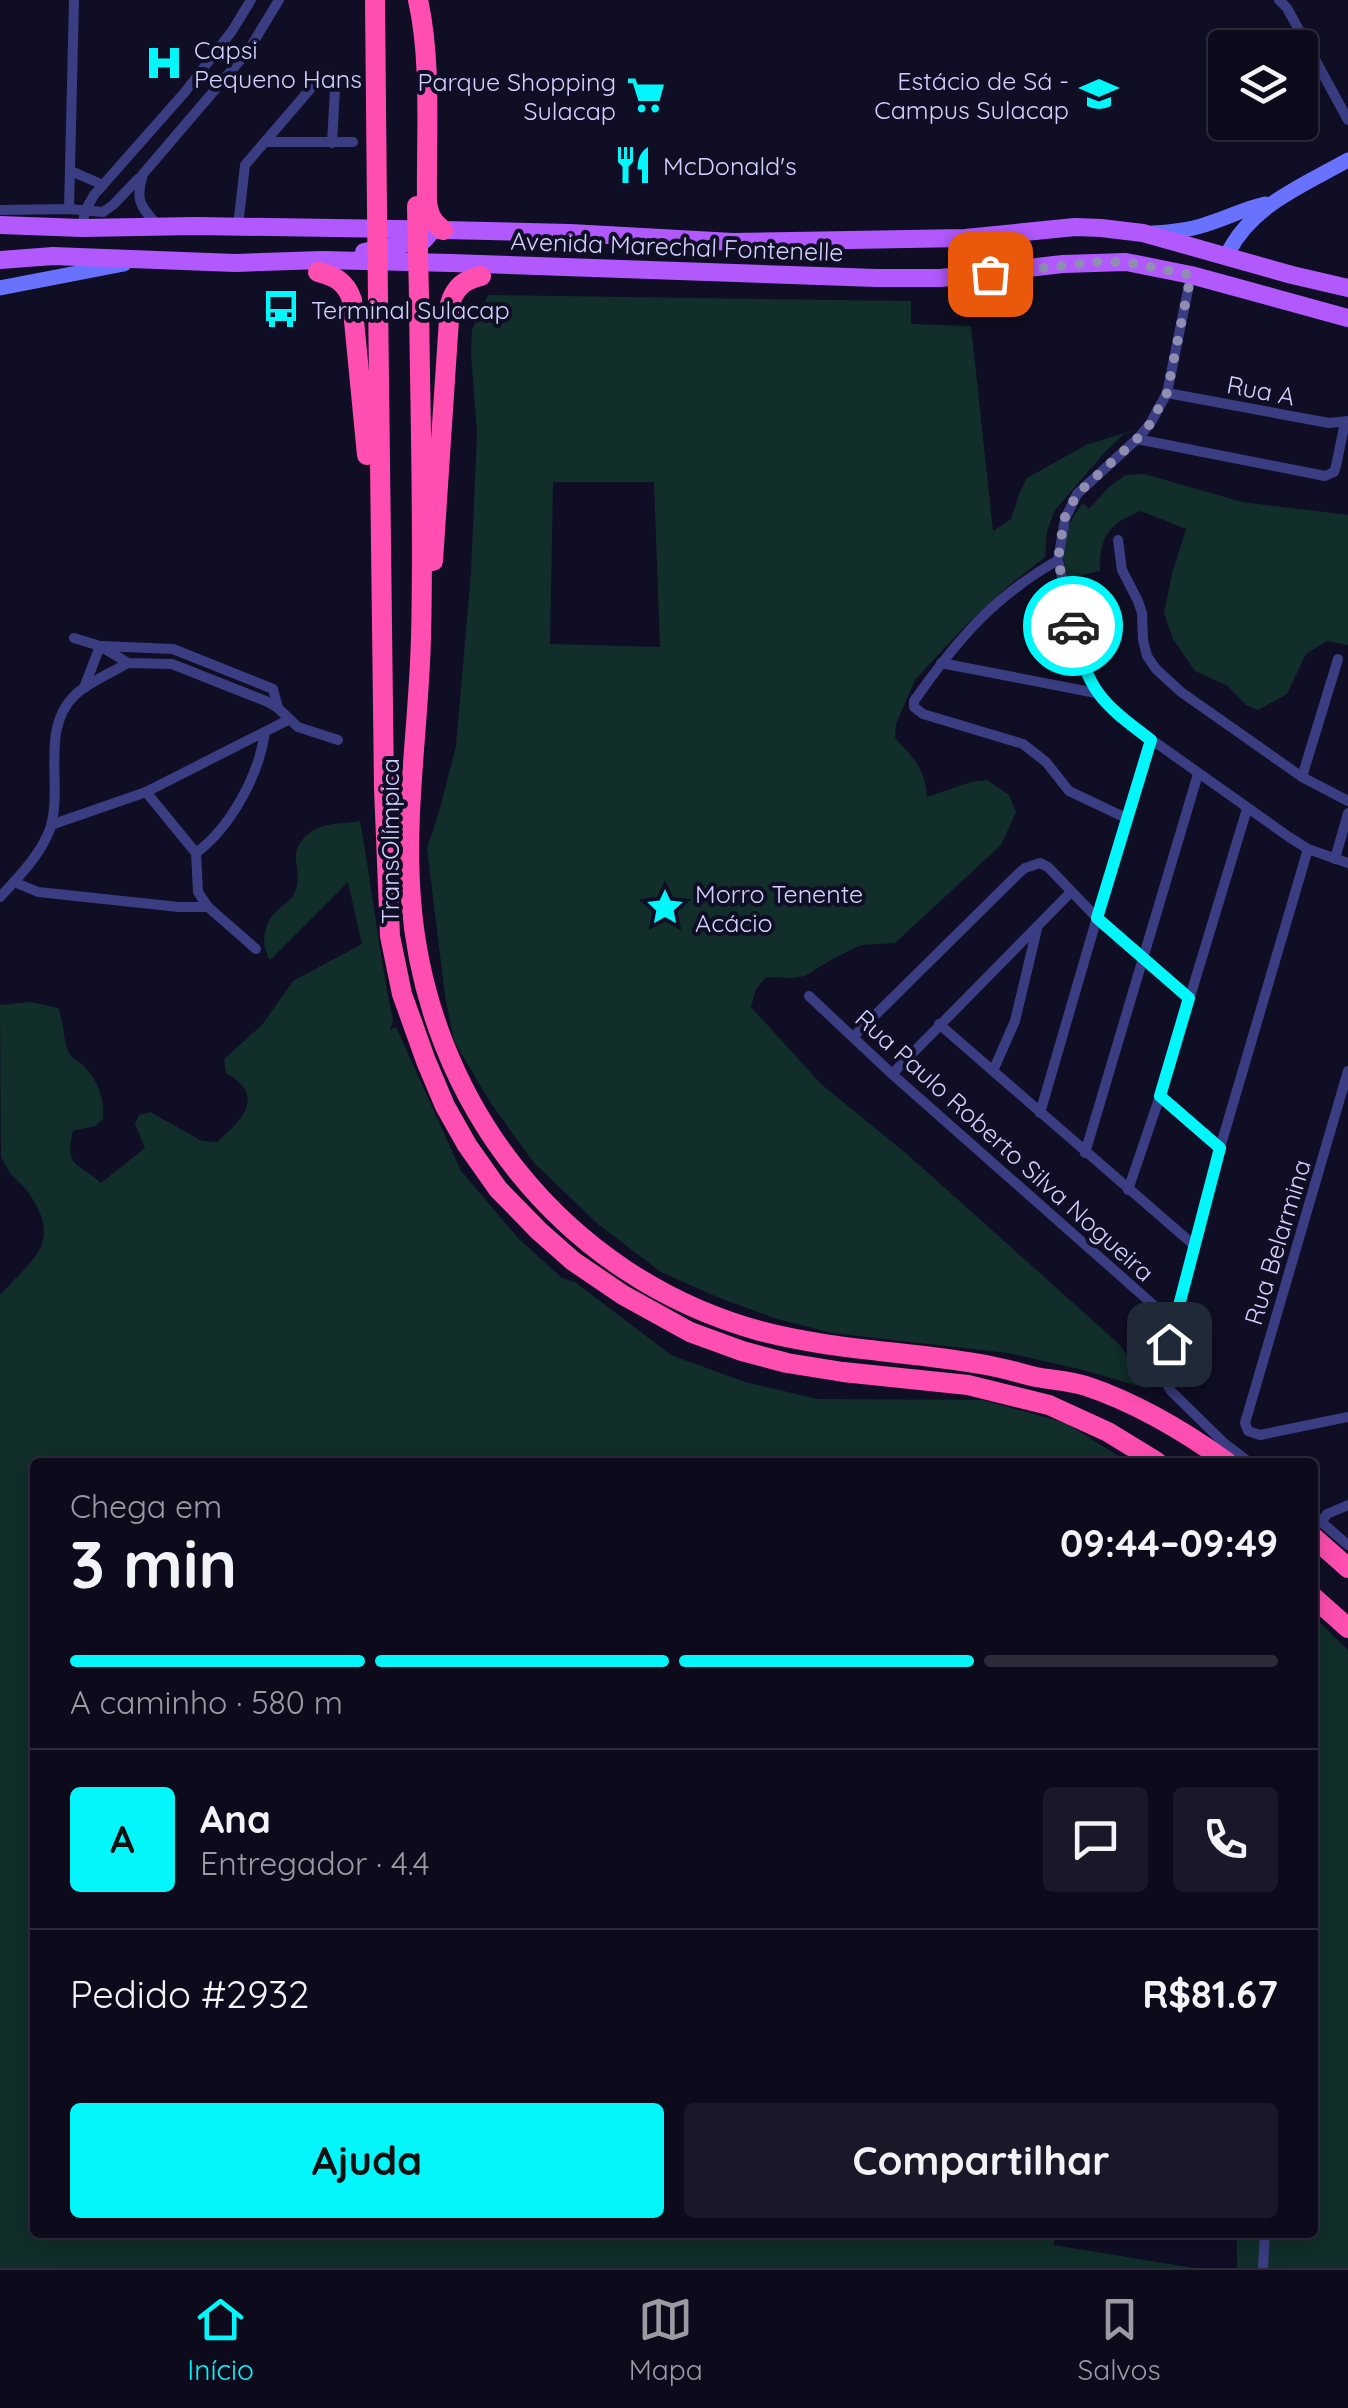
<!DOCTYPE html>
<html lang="pt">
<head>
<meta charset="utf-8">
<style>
	:root { --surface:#0c0a1b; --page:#1a1828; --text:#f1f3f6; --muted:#9a9aa3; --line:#2c2b3a; --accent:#02f6fa }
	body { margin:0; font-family:Quicksand,sans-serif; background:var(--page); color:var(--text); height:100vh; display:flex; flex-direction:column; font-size:38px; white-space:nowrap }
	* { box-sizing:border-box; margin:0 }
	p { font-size:32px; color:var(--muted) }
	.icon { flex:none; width:55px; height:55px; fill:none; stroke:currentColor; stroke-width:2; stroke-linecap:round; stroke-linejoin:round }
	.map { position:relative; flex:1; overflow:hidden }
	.panel { position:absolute; left:30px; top:1458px; width:1288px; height:780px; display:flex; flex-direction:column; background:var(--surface); border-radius:10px; box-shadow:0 5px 25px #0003,0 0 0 2px var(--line) }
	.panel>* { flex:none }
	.controls { position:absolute; left:1208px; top:30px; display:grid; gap:20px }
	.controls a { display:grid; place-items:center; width:110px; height:110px; border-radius:10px; background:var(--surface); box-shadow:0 5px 25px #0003,0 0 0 2px var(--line); font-size:50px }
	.pin { position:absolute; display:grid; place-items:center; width:85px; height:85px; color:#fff; margin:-42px; border-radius:20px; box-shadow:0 5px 15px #0006 }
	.courier { position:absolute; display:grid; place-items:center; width:100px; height:100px; margin:-50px; border:8px solid #02f6fa; border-radius:50%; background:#fff; color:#222; box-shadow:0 2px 12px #0007 }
	.overview em { font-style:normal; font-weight:800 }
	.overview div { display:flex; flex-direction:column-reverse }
	.overview { display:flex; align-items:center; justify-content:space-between; height:170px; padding:0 40px }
	h1 { font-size:65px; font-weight:800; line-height:75px }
	.bar { display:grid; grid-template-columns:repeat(4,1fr); gap:15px 10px; align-content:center; height:120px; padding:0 40px }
	.bar i { height:12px; border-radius:8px; background:var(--line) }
	.bar .on { background:var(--accent) }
	.bar p { grid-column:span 4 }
	.line { display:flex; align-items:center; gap:25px; padding:0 40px; border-top:2px solid var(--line) }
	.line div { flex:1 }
	.round { display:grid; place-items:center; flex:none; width:105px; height:105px; border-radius:10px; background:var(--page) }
	.primary-button { display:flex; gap:20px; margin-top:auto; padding:20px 40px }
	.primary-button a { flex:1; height:115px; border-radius:10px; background:var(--accent); color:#111; font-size:40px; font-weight:800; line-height:115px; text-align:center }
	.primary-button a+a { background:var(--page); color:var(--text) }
	.menu { display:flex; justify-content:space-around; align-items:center; height:140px; border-top:2px solid var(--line); background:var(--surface); font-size:28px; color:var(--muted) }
	.menu a { display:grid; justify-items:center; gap:5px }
	.menu .on { color:var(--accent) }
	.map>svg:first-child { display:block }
</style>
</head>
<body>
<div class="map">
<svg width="1348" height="2268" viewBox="0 0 1348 2268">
	<rect width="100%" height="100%" fill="#100e24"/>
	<g fill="#112e2a" fill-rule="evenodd">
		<path d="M488 295 911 301V324L971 326 993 531 1011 519 1020 492 1027 478 1086 445 1138 429 1123 435 1106 451 1055 510 1047 531 1045 557 1007 587 962 629 915 680 896 724 895 738C914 758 925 769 927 797L971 782 987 780 1009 795 1016 812 1001 845 895 943 861 945 829 961 805 976 793 978 766 977 756 989 751 1007 821 1084 908 1155 1120 1345 1149 1389 1083 1370 1008 1353 832 1333 774 1318 717 1297 661 1272 599 1225 534 1163 490 1102 454 1041 445 996 427 848 439 812 456 746 471 573 477 432 471 354 472 330ZM553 482H654L660 647 550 644Z"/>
		<path d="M1144 474 1242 502 1348 515V645L1327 641 1306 654 1287 694 1258 710 1246 705 1228 686 1195 671 1173 639 1164 613 1172 574 1186 529 1141 511C1109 523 1099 537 1100 571L1068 578C1059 551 1064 525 1083 503L1089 509 1108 488 1125 475Z"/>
		<path d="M360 821C372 887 379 954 393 1020L390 1030 396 1027 461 1171 519 1239 562 1278 575 1282 671 1355 745 1382 818 1399 982 1400 1066 1423 1128 1462H35V2232H1055L1054 2245 1194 2268H0V1295C31 1260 63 1244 30 1195 26 1188 19 1183 14 1177 8 1172 5 1164 1 1157L0 1005 31 1002 58 1008C65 1022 62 1044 71 1056 74 1060 80 1062 84 1066 98 1081 105 1099 103 1119L95 1126 73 1131C64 1168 78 1162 101 1183L145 1148 135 1124 139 1115 150 1112 202 1141 217 1142C242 1120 267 1096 226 1073L224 1059 262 1025 293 981 362 944 348 882 270 960C261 947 263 929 272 916 280 905 294 902 297 886 301 865 287 854 307 835 321 822 342 824 360 821Z"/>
		<path d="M1313 1616 1348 1650V2268H1237V2233L1312 2232Z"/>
	</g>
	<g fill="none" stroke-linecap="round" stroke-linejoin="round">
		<g stroke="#3a3d82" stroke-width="10">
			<path d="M1279 0 1287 8 1348 120"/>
			<path d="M267 142H353"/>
			<path d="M71 171 103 185"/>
			<path d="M69 209 74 0"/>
			<path d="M0 210 69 209 103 212 113 205 139 178"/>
			<path d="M158 226C140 205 135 202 143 174L248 51 279 0"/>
			<path d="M238 226 245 165 318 80 328 76 334 81 335 89 332 143"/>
			<path d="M82 228 85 211 94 195 185 92 232 31 251 0"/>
			<path d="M1191 275 1167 393 1150 424 1137 439 1077 494 1065 519 1058 560 1078 646 1096 693 1121 718 1289 837 1308 849 1348 863"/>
			<path d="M1167 393 1329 423 1348 421"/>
			<path d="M1137 439 1325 476 1334 472 1336 466 1345 422"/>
			<path d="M1118 540 1122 570 1138 601 1142 613 1143 640 1147 656 1156 669 1181 692 1302 777 1348 801"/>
			<path d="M1058 560C992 598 957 640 914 701V707L923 714 1023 744 1046 762 1069 791 1126 818"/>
			<path d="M74 638 100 646 128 663 172 664 268 702 278 708 298 727 338 740"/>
			<path d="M101 646 173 649 273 689 278 708"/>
			<path d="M941 663 1096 693"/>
			<path d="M84 688 100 646"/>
			<path d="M1302 777 1338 659"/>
			<path d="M146 792 196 853 198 892 208 907 256 949"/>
			<path d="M51 825 146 792 288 720"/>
			<path d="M196 853C231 827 259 775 265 732"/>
			<path d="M1335 859 1348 813"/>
			<path d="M14 882 38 892 179 907H208"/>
			<path d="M0 897C18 878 41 854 50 829 64 786 39 730 75 695 89 682 111 673 128 663"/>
			<path d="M809 996 892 1074 1175 1324"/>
			<path d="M939 1024 1195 1246"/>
			<path d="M854 1036 1019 873 1025 868 1040 863 1048 867 1097 918 1189 998"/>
			<path d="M993 1071 1015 1021 1037 929"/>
			<path d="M1348 1071 1245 1423 1248 1431 1260 1435 1348 1417"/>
			<path d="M892 1074 1071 892"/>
			<path d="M1160 1096 1220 1148"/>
			<path d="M1040 1113 1126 818 1151 740"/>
			<path d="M1085 1153 1198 774"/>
			<path d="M1128 1190 1160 1096 1247 809"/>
			<path d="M1249 1462 1224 1443 1171 1391 1165 1381 1163 1364 1220 1148 1308 849"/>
			<path d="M1312 1514 1348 1545"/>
			<path d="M1322 1521 1327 1514 1348 1505"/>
			<path d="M1263 2268 1265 2232"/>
		</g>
		<g stroke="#6972fe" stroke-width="15">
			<path d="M1153 233C1172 232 1192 230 1210 223 1229 217 1246 208 1265 204"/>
			<path d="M1226 257C1249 206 1302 186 1348 160"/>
			<path d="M0 288 124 264"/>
		</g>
		<g stroke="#b259fe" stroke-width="18">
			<path d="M0 225 82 228 196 226 398 229 570 233 733 242 965 238 1075 227 1101 228 1143 233 1292 275 1348 288"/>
			<path d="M364 252 424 240 429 234"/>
			<path d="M0 260 53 256 235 263 322 260 452 263 876 278H941L1063 264 1126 262 1191 275 1348 318"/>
		</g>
		<g stroke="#fe4eb1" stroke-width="20">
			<path d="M375 0 377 210"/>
			<path d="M418 0C432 61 426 139 427 202 429 215 432 222 443 230"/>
			<path d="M318 272C335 276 346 282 352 300L367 455"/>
			<path d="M419 298C420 411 424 524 421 637 419 725 404 812 411 899 426 1102 563 1277 760 1331 835 1351 911 1351 986 1365 1003 1368 1019 1373 1036 1377 1052 1380 1070 1381 1086 1386 1137 1403 1184 1431 1227 1462"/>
			<path d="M378 299 384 788 390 936 402 994 426 1061 445 1106 467 1145 498 1189 539 1231 573 1261 623 1295 690 1332 742 1351 787 1363 843 1372 968 1385 1049 1405 1108 1432 1157 1462"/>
			<path d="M433 561 450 304C455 287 464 280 481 276"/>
			<path d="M1312 1536 1348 1568"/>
			<path d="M1312 1596 1348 1628"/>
		</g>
		<g stroke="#fe4eb1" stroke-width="20">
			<path d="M417 206 419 298"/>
			<path d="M377 210 378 299"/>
		</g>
	</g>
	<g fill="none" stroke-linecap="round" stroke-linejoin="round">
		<path stroke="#8f8db2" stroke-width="10" stroke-dasharray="0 18" d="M990 274 1098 262H1126L1191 275 1167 393 1150 424 1137 439 1077 494 1064 519 1058 560 1073 626"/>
		<path stroke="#02f6fa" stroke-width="12" d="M1073 626C1088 691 1099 701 1151 740L1097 918 1189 998 1160 1096 1220 1148 1169 1344"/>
	</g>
	<defs>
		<g id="hospital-bare" transform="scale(3)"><path d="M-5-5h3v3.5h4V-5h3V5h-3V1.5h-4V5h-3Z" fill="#02f6fa" stroke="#100e24" stroke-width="2.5" paint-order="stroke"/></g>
		<g id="university-bare" transform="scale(3)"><path d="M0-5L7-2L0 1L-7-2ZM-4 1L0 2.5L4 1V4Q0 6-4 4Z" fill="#02f6fa" stroke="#100e24" stroke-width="2.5" paint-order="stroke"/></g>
		<g id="supermarket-bare" transform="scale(3)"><path d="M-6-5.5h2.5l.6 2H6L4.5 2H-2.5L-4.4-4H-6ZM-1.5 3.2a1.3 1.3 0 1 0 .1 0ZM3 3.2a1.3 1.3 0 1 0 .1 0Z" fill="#02f6fa" stroke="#100e24" stroke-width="2.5" paint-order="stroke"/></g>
		<g id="restaurant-bare" transform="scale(3)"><path d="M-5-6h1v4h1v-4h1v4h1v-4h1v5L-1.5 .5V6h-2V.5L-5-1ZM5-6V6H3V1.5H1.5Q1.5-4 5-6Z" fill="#02f6fa" stroke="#100e24" stroke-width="2.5" paint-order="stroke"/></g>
		<g id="bus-bare" transform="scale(3)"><path d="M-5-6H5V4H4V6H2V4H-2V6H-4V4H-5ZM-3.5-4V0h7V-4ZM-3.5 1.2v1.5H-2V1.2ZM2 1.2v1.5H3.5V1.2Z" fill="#02f6fa" stroke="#100e24" stroke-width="2.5" paint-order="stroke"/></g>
		<g id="sight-bare" transform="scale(3)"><path d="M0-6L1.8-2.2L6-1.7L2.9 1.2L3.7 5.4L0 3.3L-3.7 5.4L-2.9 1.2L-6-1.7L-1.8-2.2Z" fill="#02f6fa" stroke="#100e24" stroke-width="2.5" paint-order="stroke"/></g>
	</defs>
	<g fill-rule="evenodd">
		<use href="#hospital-bare" x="164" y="63"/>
		<use href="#university-bare" x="1099" y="94"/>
		<use href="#supermarket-bare" x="646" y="95"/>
		<use href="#restaurant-bare" x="633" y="165"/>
		<use href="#bus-bare" x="281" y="309"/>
		<use href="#sight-bare" x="665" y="907"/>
	</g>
	<g text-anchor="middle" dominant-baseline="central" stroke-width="8" stroke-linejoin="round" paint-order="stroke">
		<g font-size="25" fill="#d3d2ff" stroke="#100e24" text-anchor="start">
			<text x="194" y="49">Capsi<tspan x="194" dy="29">Pequeno Hans</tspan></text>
			<text x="1069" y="80" text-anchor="end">Estácio de Sá -<tspan x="1069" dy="29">Campus Sulacap</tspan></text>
			<text x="616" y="81" text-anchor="end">Parque Shopping<tspan x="616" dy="29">Sulacap</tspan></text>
			<text x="663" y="165">McDonald's</text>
			<text x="311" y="309">Terminal Sulacap</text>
			<text x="695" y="893">Morro Tenente<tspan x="695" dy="29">Acácio</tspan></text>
		</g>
		<g font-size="25" fill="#d3d2ff" stroke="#100e24">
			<text transform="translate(677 246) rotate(2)">Avenida Marechal Fontenelle</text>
			<text transform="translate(1261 390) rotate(11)">Rua A</text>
			<text transform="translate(389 841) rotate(-90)">TransOlímpica</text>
			<text transform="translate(1005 1145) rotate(42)">Rua Paulo Roberto Silva Nogueira</text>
			<text transform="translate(1277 1242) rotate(-73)">Rua Belarmina</text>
		</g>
	</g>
</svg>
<div class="controls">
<a><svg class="icon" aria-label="layers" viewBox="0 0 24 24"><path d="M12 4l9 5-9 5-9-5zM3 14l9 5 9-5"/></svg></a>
</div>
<div class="pin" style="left:990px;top:274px;background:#ea580c"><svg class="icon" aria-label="bag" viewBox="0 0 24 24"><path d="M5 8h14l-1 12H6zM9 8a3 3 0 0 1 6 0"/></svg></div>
<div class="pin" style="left:1169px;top:1344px;background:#1f2937"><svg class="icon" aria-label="home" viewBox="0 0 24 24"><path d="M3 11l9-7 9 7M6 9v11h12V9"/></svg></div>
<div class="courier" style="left:1073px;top:626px"><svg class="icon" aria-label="car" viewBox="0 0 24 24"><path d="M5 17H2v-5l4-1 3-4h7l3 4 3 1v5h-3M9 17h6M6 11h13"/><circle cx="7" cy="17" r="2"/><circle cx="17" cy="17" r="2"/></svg></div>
<section class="panel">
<div class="overview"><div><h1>3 min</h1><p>Chega em</p></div><em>09:44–09:49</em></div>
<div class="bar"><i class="on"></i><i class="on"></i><i class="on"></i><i></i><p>A caminho · 580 m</p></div>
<div class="line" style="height:180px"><b class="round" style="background:var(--accent);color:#111">A</b><div><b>Ana</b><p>Entregador · 4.4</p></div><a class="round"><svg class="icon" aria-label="chat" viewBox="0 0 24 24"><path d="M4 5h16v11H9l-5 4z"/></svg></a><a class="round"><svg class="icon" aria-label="phone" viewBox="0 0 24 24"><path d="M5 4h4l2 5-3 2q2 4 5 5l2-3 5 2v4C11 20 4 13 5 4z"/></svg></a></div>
<div class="line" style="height:130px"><div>Pedido #2932</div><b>R$81.67</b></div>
<div class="primary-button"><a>Ajuda</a><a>Compartilhar</a></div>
</section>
</div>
<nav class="menu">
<a class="on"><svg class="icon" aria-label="home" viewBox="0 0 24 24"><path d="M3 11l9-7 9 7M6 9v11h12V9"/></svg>Início</a>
<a><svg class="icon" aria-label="map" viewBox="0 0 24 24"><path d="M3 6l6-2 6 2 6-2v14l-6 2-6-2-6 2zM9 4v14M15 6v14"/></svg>Mapa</a>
<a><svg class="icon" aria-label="saved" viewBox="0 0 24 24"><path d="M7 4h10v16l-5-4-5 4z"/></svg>Salvos</a>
</nav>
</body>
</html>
